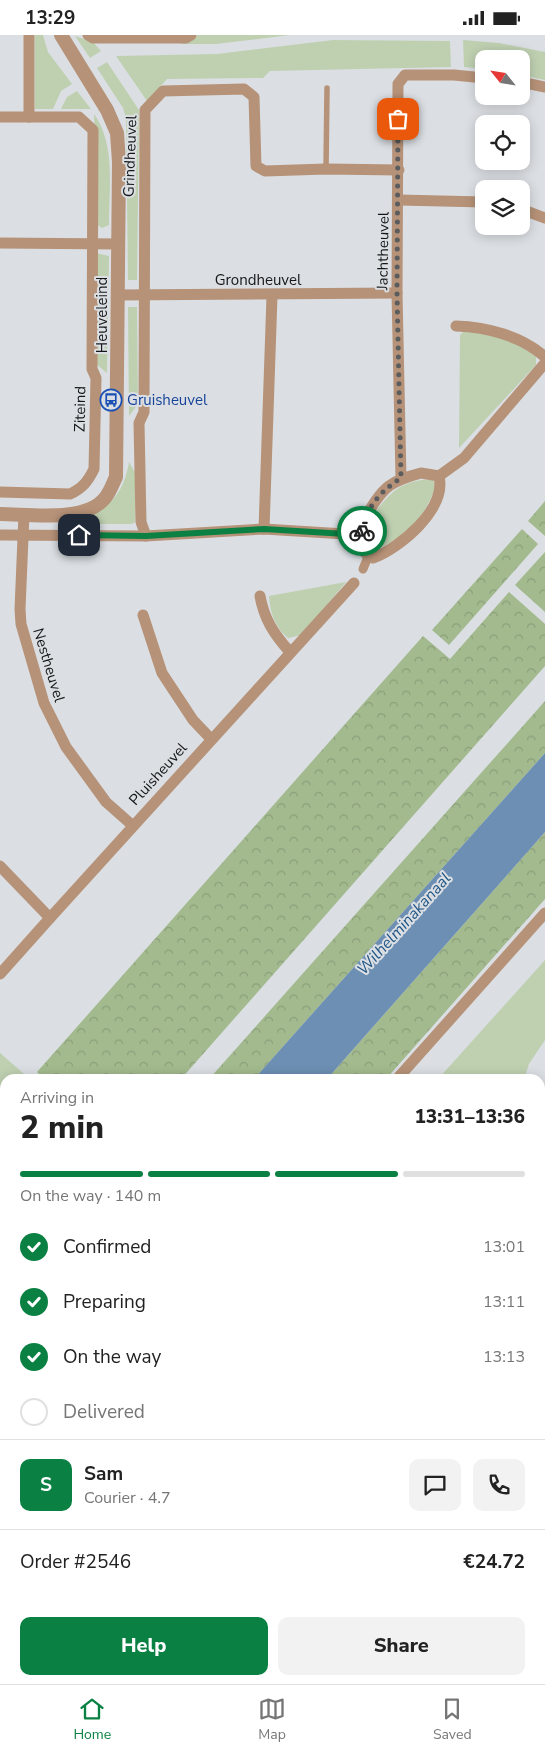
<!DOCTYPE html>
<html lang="en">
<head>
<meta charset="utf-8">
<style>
	:root { --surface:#fff; --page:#f2f2f2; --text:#222; --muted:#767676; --line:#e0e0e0; --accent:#0b8043 }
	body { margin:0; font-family:"Nunito Sans",sans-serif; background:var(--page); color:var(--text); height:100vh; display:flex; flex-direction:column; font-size:19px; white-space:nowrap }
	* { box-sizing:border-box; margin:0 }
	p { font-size:16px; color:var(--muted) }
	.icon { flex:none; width:28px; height:28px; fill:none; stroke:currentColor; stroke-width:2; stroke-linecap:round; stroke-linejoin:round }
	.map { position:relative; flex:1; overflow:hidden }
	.sheet { position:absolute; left:0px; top:1039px; width:545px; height:611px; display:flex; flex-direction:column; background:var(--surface); border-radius:15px 15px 0 0; box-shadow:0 2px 12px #0003 }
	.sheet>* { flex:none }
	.needle { width:32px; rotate:300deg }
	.buttons { position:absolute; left:475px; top:15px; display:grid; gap:10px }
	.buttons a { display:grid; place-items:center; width:55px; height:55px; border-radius:10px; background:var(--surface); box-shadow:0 2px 12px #0003; font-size:25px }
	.pin { position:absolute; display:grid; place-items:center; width:42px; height:42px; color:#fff; margin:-21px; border-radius:10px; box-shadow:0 2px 8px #0006 }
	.courier { position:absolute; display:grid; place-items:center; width:50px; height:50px; margin:-25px; border:4px solid #0b8043; border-radius:50%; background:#fff; color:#222; box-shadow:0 1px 6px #0007 }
	.head em { font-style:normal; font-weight:800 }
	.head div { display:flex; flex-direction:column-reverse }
	.head { display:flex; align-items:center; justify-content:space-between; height:85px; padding:0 20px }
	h1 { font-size:32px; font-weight:800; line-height:38px }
	.bar { display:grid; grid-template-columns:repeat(4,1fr); gap:8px 5px; align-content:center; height:60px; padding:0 20px }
	.bar i { height:6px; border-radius:4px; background:var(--line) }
	.bar .selected { background:var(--accent) }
	.bar p { grid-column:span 4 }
	.line { display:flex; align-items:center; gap:12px; padding:0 20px; border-top:1px solid var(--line) }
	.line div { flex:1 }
	.round { display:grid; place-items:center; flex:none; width:52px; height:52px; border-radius:10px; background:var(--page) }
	ol { padding:0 20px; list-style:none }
	li { display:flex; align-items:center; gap:15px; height:55px }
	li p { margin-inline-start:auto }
	li .icon { padding:5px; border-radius:50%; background:var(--accent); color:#fff; stroke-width:4 }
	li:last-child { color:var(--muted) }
	li i { width:28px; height:28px; border:2px solid var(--line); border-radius:50% }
	.cta { display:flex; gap:10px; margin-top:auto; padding:10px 20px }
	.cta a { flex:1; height:58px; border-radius:10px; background:var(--accent); color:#fff; font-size:20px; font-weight:800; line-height:58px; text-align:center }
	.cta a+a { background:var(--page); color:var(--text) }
	.status { display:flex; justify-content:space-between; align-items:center; height:35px; padding:0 25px; background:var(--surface); direction:ltr }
	.status svg { height:14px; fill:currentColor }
	.menu { display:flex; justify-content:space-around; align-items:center; height:70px; border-top:1px solid var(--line); background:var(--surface); font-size:14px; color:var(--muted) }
	.menu a { display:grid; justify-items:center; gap:2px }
	.menu .selected { color:var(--accent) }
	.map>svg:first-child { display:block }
</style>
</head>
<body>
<div class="status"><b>13:29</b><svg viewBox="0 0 49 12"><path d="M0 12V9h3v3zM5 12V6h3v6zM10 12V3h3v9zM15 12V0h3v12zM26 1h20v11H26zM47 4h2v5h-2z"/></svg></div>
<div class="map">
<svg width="545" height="1649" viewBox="0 0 545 1649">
	<defs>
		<pattern id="forest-crowns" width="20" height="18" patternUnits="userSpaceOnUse" patternTransform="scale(1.25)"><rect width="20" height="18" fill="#a2ba8e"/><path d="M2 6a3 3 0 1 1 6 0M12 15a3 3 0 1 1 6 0" fill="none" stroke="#8b9f7a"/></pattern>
		<pattern id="sand-dots" width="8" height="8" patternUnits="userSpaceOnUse" patternTransform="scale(1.25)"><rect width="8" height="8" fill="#dfd5b1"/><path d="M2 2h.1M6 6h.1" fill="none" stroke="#beb698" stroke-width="1.8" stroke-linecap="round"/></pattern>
	</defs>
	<rect width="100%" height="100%" fill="#dbdfe3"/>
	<g fill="#bfd0b1">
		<path d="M35 0H43L48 17 72 49 61 56 53 74H35Z"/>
		<path d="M198 0H290L216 9H180Z"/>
		<path d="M75 1 93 7 101 16 90 23Z"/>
		<path d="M333 5 450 6 451 32 270 36 263 43 167 44 147 66 116 21 217 19Z"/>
		<path d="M463 5 499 8 545 17V45L521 40V24H484V34L464 32Z"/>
		<path d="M107 27 139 75 137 245H128L126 83 123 73 97 33Z"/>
		<path d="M77 56 91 74H61L67 62Z"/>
		<path d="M94 79C116 109 109 155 109 190L102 193 96 189Z"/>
		<path d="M96 218 109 221 107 338 96 329Z"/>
		<path d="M128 272H137L138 369 129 381Z"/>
		<path d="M465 295C491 299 514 305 536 321V330L459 413 460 300Z"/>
		<path d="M129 427 136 439 135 487 132 489H73C106 475 123 463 129 427Z"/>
		<path d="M432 444 437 450C419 490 411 497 373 517 356 497 383 461 402 451 412 446 421 445 432 444Z"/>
		<path d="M346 547 302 600 288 603C275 593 270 577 269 561Z"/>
		<path d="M545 925V1005L529 1029 524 1044H438Z"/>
		<path d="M0 1018 30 1044H5V1181L0 1186Z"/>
		<path d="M545 1395V1569L540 1570V1396Z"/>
		<path d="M5 1542V1645H17L16 1649H0V1548Z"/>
		<path d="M545 1585V1649H539L535 1645H540V1586Z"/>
		<path d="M35 1645H442L440 1649H35Z"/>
		<path d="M461 1645H517L521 1649H459Z"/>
	</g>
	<g fill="url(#forest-crowns)">
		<path d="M545 466V501L528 486Z"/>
		<path d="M522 494 538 509 449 610 432 595Z"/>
		<path d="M545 517V577L515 550Z"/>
		<path d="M509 557 545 589V631L181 1044H44L37 1037 423 601 450 624Z"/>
		<path d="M545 666V718L254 1044H209Z"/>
		<path d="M545 797V864L386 1044H327Z"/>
		<path d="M545 1078V1299L540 1301V1084Z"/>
		<path d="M5 1181V1243L0 1249V1186Z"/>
		<path d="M5 1274V1323L0 1329V1279Z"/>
		<path d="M5 1402V1475L0 1480V1408Z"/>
	</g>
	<path fill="url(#sand-dots)" d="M545 1310V1357H540V1312Z"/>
	<g fill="#6c8fb3">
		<path d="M545 718V797L349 1019 327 1044H254Z"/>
		<path d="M5 1323V1402L0 1408V1329Z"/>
	</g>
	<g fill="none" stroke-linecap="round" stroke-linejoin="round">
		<path stroke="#b69278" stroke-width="5.5" d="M326 134 327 53"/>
		<path stroke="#b69278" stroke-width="9" d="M363 534 368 522"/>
		<g stroke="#b69278" stroke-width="11">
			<path d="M29 0V82"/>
			<path d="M88 0 93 3H186L191 0"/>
			<path d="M521 47 545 52"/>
			<path d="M0 82H79L93 95 92 334 96 343 94 434C88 446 83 453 70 459L0 457"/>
			<path d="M399 165 484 167"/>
			<path d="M521 174 545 183"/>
			<path d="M0 208 119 209"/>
			<path d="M118 260 397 258"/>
			<path d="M456 291C487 292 522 301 545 322"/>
			<path d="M421 438 439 441C447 474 400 513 373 523 344 512 373 463 389 451 399 444 410 441 421 438Z"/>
			<path d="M439 441 464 423 545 328"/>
			<path d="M401 443 397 258 398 49 405 40H454L484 43"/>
			<path d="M24 479 20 574 21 589 44 668 66 712 106 767 132 790"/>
			<path d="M264 494 272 261"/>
			<path d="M0 500 146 501 264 494 361 500"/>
			<path d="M146 501 141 487 139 388 144 377 145 75 163 56 244 54 254 62 256 131 265 136 326 134 399 135"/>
			<path d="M260 561C264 584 274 599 289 616"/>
			<path d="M143 580 162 638 193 685 211 704"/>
			<path d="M0 831 50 883 0 939"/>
			<path d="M50 883 354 548"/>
			<path d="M397 1044 545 878"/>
			<path d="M0 1493 5 1487"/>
		</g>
		<path stroke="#b69278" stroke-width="14" d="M0 479C29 479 85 488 105 463 110 457 113 448 116 442L119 127 117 98 107 75 61 0"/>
	</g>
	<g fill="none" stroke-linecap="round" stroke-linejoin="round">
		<path stroke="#5a5c5e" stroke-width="5" stroke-dasharray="0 9" d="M362 496C366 472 381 456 401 443L397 258 398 84"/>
		<path stroke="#0b8043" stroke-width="6" d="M79 500 146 501 264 494 362 500V496"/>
	</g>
	<defs>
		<g id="bus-ring" transform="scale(1.125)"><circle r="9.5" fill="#dbdfe3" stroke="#1a4fb4" stroke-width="1.5"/><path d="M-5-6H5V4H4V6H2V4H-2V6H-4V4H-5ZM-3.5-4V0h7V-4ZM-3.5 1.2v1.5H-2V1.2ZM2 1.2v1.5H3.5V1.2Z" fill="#1a4fb4"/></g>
	</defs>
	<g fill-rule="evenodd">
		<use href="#bus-ring" x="111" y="365"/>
	</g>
	<g text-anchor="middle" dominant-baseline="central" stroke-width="4" stroke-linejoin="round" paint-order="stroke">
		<g font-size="15" fill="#141617" stroke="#dbdfe3">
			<text transform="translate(130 121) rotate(-88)">Grindheuvel</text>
			<text transform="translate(383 216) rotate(-89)">Jachtheuvel</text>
			<text x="258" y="245">Grondheuvel</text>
			<text transform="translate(102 280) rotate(-90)">Heuveleind</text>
			<text transform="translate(80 374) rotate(-89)">Ziteind</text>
			<text transform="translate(49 630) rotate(73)">Nestheuvel</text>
			<text transform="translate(158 739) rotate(-48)">Pluisheuvel</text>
		</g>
		<g font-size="15" fill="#164399" stroke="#dbdfe3" text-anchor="start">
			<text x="127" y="365">Gruisheuvel</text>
		</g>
		<g font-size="16" font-style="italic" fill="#1f5585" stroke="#dbdfe3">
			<text transform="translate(404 889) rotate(-48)">Wilhelminakanaal</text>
		</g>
	</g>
</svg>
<div class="buttons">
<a><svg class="needle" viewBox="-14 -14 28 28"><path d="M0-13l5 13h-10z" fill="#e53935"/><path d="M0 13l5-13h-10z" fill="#767676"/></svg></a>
<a><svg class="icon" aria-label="locate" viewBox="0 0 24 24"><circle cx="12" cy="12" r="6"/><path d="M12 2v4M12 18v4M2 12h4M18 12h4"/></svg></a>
<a><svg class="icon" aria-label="layers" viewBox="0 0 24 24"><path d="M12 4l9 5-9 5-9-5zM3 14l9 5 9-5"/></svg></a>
</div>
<div class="pin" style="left:398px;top:84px;background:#ea580c"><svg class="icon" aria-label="bag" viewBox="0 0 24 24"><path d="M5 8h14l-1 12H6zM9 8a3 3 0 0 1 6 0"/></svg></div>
<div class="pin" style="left:79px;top:500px;background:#1f2937"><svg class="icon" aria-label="home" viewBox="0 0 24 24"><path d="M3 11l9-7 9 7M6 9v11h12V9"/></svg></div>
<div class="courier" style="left:362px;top:496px"><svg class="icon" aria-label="bike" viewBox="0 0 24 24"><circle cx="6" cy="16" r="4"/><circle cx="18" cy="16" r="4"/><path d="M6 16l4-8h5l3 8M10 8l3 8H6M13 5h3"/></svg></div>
<section class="sheet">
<div class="head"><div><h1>2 min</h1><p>Arriving in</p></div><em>13:31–13:36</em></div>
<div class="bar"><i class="selected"></i><i class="selected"></i><i class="selected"></i><i></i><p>On the way · 140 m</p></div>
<ol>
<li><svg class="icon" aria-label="check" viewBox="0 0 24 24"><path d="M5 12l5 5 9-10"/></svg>Confirmed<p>13:01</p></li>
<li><svg class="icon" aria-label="check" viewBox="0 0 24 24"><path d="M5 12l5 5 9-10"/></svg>Preparing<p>13:11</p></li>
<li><svg class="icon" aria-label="check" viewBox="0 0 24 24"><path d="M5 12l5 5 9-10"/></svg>On the way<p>13:13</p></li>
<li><i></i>Delivered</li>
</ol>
<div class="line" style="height:90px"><b class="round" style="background:var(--accent);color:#fff">S</b><div><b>Sam</b><p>Courier · 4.7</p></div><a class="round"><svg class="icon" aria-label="chat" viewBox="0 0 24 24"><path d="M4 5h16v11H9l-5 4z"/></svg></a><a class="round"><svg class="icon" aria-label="phone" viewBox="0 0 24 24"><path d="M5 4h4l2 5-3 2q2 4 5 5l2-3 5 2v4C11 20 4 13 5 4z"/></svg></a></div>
<div class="line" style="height:65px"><div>Order #2546</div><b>€24.72</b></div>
<div class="cta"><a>Help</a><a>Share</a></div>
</section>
</div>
<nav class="menu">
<a class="selected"><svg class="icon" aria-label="home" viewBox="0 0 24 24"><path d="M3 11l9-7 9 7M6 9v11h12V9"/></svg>Home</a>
<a><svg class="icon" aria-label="map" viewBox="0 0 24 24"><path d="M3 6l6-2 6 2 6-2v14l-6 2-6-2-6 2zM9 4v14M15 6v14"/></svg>Map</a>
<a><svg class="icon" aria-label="saved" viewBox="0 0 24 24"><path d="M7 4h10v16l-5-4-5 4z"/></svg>Saved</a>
</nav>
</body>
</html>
